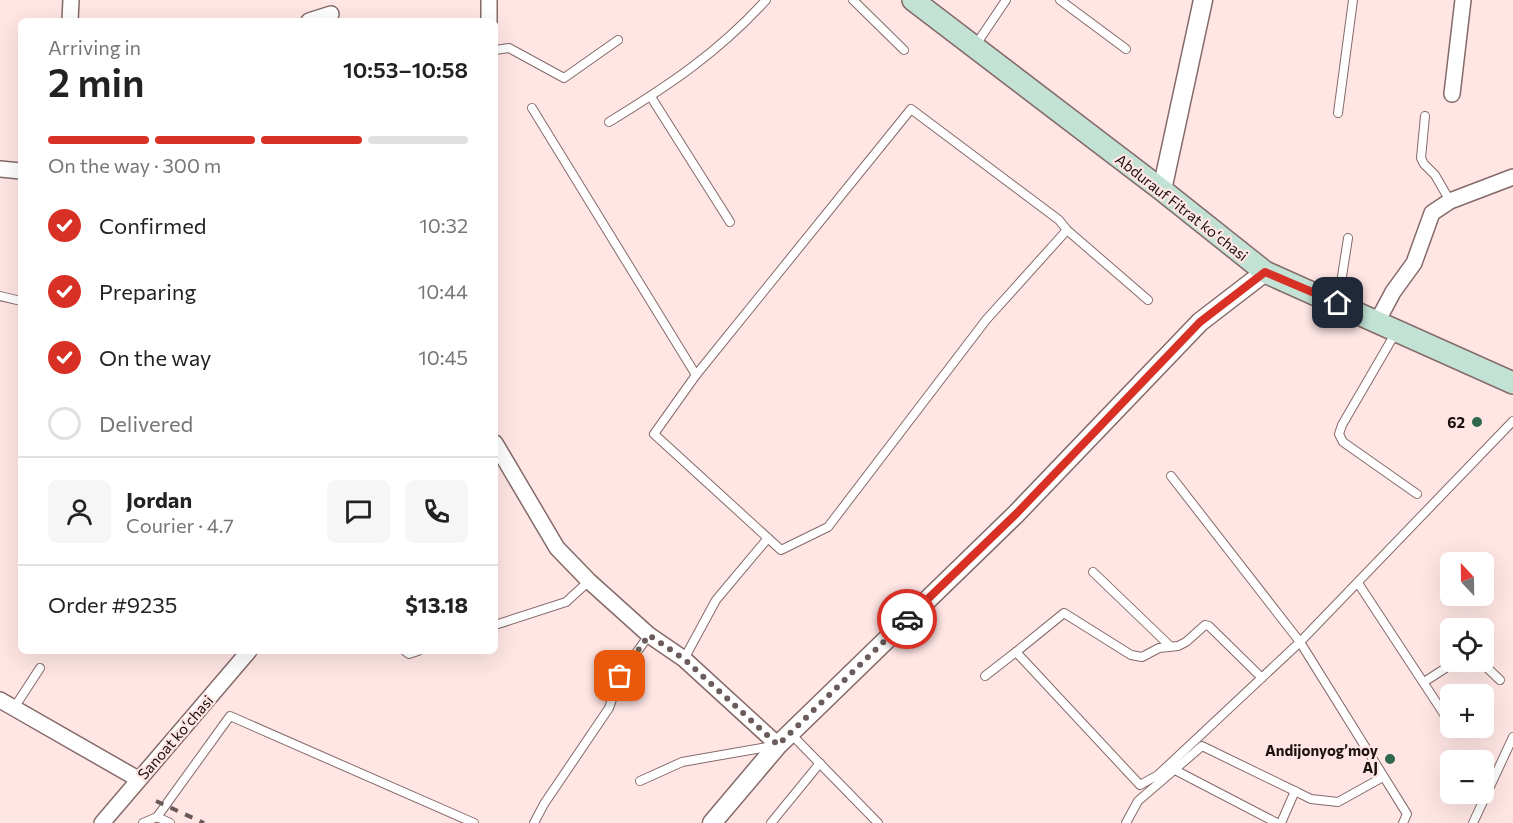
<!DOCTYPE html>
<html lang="en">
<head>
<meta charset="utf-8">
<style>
	:root { --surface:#fff; --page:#f6f6f6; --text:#222; --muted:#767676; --line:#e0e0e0; --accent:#d93025 }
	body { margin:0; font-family:Commissioner,sans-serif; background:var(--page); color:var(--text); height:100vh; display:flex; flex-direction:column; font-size:22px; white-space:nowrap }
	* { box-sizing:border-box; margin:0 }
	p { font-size:20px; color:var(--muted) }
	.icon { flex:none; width:33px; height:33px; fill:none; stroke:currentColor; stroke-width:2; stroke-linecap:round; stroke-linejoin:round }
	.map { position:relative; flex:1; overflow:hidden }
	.details { position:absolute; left:18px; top:18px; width:480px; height:636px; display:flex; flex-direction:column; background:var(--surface); border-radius:9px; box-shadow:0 6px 24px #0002 }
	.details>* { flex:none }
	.needle { width:39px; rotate:338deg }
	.controls { position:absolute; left:1440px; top:552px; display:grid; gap:12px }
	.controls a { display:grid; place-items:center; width:54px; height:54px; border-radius:9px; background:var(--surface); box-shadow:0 6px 24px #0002; font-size:30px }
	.pin { position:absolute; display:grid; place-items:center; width:51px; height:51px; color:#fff; margin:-26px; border-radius:12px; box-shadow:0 3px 9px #0006 }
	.courier { position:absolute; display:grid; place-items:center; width:60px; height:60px; margin:-30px; border:4px solid #d93025; border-radius:50%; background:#fff; color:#222; box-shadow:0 2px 8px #0007 }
	.headline em { font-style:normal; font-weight:600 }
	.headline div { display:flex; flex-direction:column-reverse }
	.headline { display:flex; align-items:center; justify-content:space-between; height:102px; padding:0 30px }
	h1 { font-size:39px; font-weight:600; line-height:45px }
	.bar { display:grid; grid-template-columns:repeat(4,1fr); gap:9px 6px; align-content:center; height:72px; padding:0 30px }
	.bar i { height:8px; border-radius:4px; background:var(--line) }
	.bar .active { background:var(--accent) }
	.bar p { grid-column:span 4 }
	.line { display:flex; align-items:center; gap:15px; padding:0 30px; border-top:2px solid var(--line) }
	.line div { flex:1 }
	.round { display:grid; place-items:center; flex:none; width:63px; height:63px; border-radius:9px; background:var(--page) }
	ol { padding:0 30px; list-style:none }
	li { display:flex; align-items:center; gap:18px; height:66px }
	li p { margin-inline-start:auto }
	li .icon { padding:6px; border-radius:50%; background:var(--accent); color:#fff; stroke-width:4 }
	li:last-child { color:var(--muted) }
	li i { width:33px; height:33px; border:3px solid var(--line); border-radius:50% }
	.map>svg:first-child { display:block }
</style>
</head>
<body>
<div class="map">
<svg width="1513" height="823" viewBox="0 0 1513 823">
	<rect width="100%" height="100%" fill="#ffe6e5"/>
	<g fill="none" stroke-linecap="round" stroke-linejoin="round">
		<g stroke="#846a68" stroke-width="10">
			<g id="service">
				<path d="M853 0 904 50"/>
				<path d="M1060 0 1126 49"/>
				<path d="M975 46 1006 0"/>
				<path d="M495 50 509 48 564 78 618 40"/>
				<path d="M651 97 730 222"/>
				<path d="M532 108 696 375 911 109 1059 220 1067 230 1148 300"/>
				<path d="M1338 113 1353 0"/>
				<path d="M1425 116 1421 158 1424 164 1435 175 1450 201"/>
				<path d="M609 122C668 86 719 52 766 0"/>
				<path d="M0 296 21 301"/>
				<path d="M1338 302 1348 238"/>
				<path d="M1396 332 1342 425 1339 434 1343 442 1417 494"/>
				<path d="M696 375 654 434 781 550 828 527 986 320 1067 230"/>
				<path d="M1171 476 1300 642 1407 814 1403 823"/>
				<path d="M1093 572 1170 646"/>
				<path d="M1358 583 1444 714"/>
				<path d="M495 625 566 602 589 581"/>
				<path d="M405 651 409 654 418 651"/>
				<path d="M684 659 716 600 768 538"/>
				<path d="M1481 662 1500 680"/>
				<path d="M985 676 1016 652"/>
				<path d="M1262 678 1209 626 1205 625 1186 642 1178 646 1159 648 1142 657 1131 655 1064 613 1016 652 1140 785 1158 775 1300 642 1513 421"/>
				<path d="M1424 682 1455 662"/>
				<path d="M14 708 40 668"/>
				<path d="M791 734 878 823"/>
				<path d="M1175 770 1277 823"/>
				<path d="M640 781 682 762 773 746"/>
				<path d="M143 823 157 817"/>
				<path d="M170 823 157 817 230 716 474 823"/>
				<path d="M534 823 544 804 609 708 620 676 649 635"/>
				<path d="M771 823 820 763"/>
				<path d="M1126 823 1138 801 1202 746 1311 799 1338 802 1383 777"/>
				<path d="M1281 823 1295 791"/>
				<path d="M1473 823 1513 737"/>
			</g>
		</g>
		<g stroke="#846a68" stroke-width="18">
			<g id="minor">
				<path d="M70 21 71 0"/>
				<path d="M309 21 331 14"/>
				<path d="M489 21V0"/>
				<path d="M1452 94 1463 0"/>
				<path d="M0 169 21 171"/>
				<path d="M1377 322 1393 292 1414 263 1432 213 1450 201 1513 177"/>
				<path d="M495 443 557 548 589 581 649 635 684 659 778 745"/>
				<path d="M0 700 138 779"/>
				<path d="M102 823 249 651"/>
			</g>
		</g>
		<g stroke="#846a68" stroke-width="21">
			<g id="tertiary">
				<path d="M1162 190 1203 0"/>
				<path d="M712 823 778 745 1016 514 1200 322 1265 272"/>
			</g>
		</g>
		<g stroke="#846a68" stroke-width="24">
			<path id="secondary" d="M913 0 1162 190 1265 272 1513 383"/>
		</g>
		<use href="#service" stroke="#fff" stroke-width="8"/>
		<use href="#minor" stroke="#fff" stroke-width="15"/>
		<use href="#tertiary" stroke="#fff" stroke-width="18"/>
		<use href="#secondary" stroke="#c3e2d6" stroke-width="21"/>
		<path stroke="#685958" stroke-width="4" stroke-dasharray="8 8" stroke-linecap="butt" d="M156 801 204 823"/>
	</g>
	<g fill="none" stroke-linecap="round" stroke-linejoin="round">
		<path stroke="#6b5c5b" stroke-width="6" stroke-dasharray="0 10.8" d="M620 676 649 635 684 659 778 745 907 619"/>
		<path stroke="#d93025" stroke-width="8" d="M907 619 1016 514 1200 322 1265 272 1338 303"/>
	</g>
	<g fill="#2e664e" stroke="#ffe6e5" stroke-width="2">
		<circle cx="1477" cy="422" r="6"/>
		<circle cx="1390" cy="759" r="6"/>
	</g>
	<g text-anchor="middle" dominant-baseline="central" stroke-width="4.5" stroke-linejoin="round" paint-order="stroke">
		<g font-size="15" fill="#1b1111" stroke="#ffe6e5">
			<text transform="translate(1182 207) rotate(38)">Abdurauf Fitrat koʻchasi</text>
			<text transform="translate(175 737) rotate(-49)">Sanoat koʻchasi</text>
		</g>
		<g font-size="15" font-weight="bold" fill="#1b1111" stroke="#ffe6e5" text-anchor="end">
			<text x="1465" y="422">62</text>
			<text x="1378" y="750">Andijonyog’moy<tspan x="1378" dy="17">AJ</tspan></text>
		</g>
	</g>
</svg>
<div class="controls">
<a><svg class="needle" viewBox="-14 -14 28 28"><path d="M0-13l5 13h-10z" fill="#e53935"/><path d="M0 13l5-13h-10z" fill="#767676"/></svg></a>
<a><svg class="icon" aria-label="locate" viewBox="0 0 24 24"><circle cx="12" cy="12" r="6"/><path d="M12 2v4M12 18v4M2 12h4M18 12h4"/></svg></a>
<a>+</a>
<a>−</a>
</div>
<div class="pin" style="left:620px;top:676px;background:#ea580c"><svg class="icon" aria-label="bag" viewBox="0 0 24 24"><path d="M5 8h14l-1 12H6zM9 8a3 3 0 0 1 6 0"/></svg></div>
<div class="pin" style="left:1338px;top:303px;background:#1f2937"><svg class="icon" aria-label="home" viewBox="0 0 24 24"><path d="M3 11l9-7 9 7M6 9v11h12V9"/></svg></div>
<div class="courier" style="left:907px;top:619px"><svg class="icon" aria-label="car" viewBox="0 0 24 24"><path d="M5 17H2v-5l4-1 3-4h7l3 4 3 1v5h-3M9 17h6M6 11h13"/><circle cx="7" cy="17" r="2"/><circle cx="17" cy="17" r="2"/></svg></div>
<section class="details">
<div class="headline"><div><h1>2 min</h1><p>Arriving in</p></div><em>10:53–10:58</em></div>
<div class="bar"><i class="active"></i><i class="active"></i><i class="active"></i><i></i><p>On the way · 300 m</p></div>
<ol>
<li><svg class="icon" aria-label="check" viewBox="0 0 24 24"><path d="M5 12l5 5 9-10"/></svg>Confirmed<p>10:32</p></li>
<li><svg class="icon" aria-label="check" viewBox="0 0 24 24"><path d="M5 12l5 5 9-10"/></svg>Preparing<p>10:44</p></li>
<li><svg class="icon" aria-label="check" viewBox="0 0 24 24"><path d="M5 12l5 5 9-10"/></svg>On the way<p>10:45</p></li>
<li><i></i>Delivered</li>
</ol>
<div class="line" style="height:108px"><a class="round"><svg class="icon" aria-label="person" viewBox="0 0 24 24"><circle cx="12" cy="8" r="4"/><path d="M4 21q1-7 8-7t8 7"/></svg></a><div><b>Jordan</b><p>Courier · 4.7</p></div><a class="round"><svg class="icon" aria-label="chat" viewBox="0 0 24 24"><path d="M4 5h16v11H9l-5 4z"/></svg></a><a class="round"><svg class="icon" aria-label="phone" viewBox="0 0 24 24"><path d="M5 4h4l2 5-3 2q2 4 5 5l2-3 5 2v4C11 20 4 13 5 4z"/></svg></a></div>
<div class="line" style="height:78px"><div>Order #9235</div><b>$13.18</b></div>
</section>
</div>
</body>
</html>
